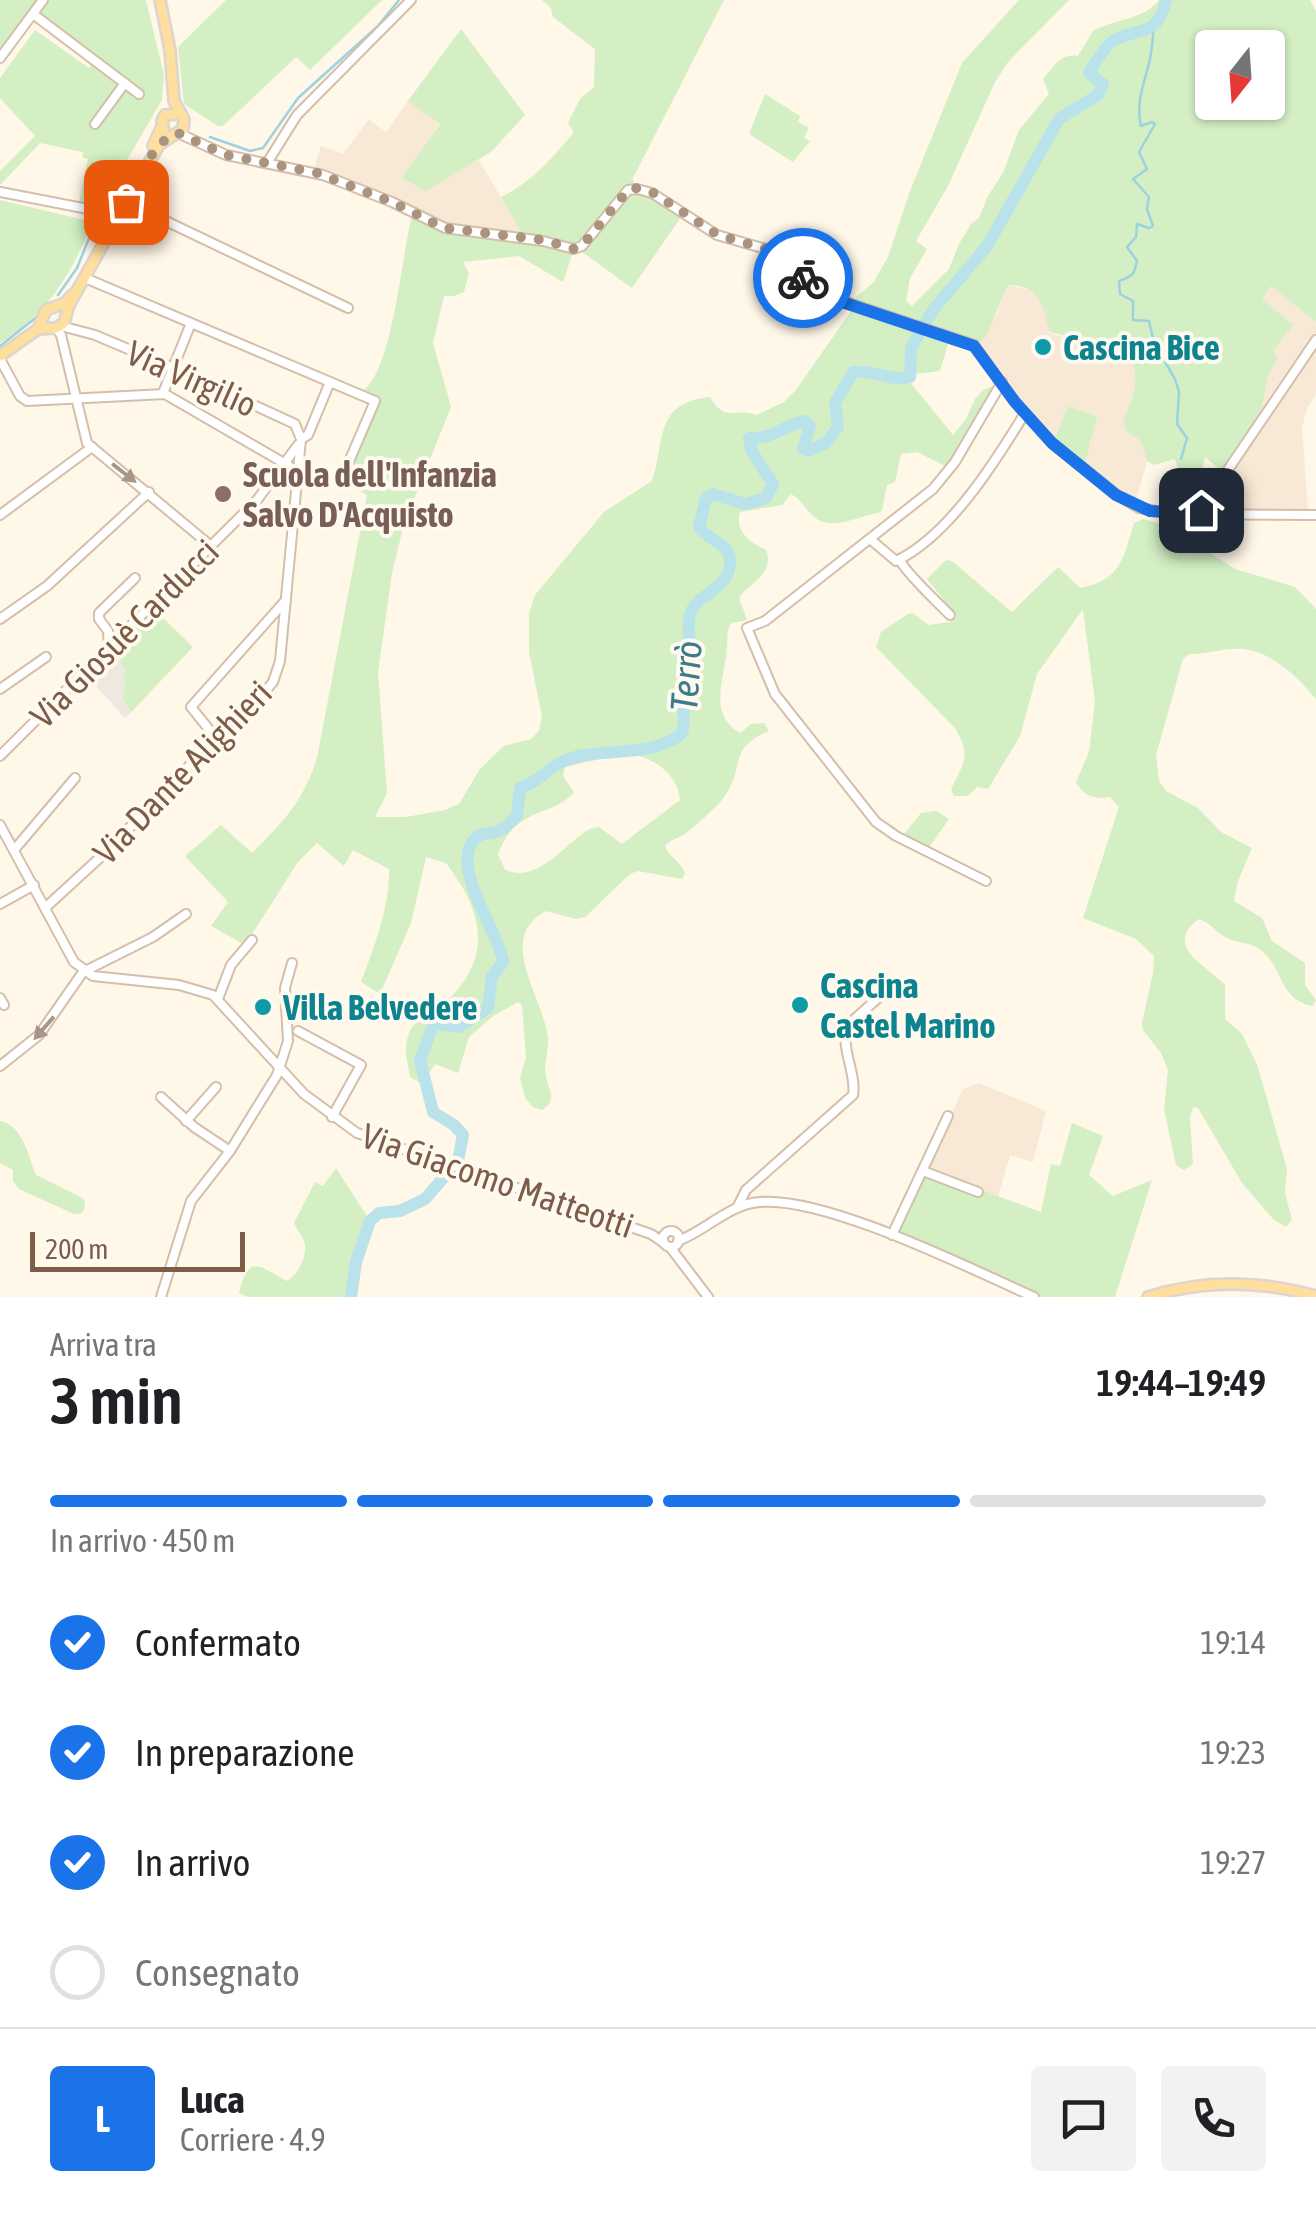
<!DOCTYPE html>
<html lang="it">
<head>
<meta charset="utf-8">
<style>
	:root { --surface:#fff; --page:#f2f2f2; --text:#202124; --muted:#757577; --line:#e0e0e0; --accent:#1a73e8 }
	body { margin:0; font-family:"Asap Condensed",sans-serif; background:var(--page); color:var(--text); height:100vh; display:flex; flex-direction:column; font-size:38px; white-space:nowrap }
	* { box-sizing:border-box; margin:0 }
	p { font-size:32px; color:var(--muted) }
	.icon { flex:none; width:55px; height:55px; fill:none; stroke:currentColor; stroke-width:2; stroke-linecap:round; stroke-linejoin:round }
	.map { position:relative; height:1297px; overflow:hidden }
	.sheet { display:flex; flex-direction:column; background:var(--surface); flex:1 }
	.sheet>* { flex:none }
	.needle { width:65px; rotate:197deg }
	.buttons { position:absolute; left:1195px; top:30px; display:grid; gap:20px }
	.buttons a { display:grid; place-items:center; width:90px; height:90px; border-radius:10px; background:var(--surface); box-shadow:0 2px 8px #0004; font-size:50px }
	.scale { position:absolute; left:30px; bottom:25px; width:215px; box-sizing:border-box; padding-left:10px; border:5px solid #7d5d47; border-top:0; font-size:28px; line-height:35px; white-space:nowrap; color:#7d5d47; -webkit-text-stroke:8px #fffaf0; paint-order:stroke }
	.pin { position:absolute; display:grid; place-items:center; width:85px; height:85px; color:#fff; margin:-42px; border-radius:20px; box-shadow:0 5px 15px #0006 }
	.courier { position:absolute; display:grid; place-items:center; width:100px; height:100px; margin:-50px; border:8px solid #1a73e8; border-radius:50%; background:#fff; color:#222; box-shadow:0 2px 12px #0007 }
	.head em { font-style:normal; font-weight:600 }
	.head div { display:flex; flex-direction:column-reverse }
	.head { display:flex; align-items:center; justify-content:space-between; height:170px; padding:0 50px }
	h1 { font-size:65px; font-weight:600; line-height:75px }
	.bar { display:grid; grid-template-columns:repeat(4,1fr); gap:15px 10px; align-content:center; height:120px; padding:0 50px }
	.bar i { height:12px; border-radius:8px; background:var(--line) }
	.bar .current { background:var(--accent) }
	.bar p { grid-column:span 4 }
	.line { display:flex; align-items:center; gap:25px; padding:0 50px; border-top:2px solid var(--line) }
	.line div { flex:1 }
	.round { display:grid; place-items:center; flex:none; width:105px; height:105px; border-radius:10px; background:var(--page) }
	ol { padding:0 50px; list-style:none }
	li { display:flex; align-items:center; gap:30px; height:110px }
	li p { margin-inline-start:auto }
	li .icon { padding:10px; border-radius:50%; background:var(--accent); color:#fff; stroke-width:4 }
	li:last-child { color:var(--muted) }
	li i { width:55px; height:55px; border:5px solid var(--line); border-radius:50% }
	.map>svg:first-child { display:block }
</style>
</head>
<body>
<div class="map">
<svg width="1316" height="1297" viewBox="0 0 1316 1297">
	<rect width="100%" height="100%" fill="#fff7e7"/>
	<g fill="#f7e9d5">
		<path d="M408 101 440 123 403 179 459 171 479 160 523 235 445 225 401 205 393 197 314 169 321 146 343 154 369 119 386 132Z"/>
		<path d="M1008 285 1033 291 1044 303 1049 332 1065 338H1083L1125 354 1133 367 1138 388 1129 409 1127 432 1141 441 1147 461 1136 501 1124 495 1085 463 1097 416 1068 406 1054 440 1035 421 976 344 996 316Z"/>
		<path d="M1271 286 1316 322V394L1307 408 1302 428 1308 512 1197 509 1261 413 1268 376 1278 358 1273 351 1292 325 1261 299Z"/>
		<path d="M979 1083 1046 1111 1033 1162 1010 1155 998 1197 926 1170 963 1089Z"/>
	</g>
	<path fill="#efe8e1" d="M114 651 123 659 120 663 150 693 125 718 87 676Z"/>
	<g fill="#d3efc3" fill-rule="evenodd">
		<path d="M0 0H38L0 51Z"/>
		<path d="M48 0H146L164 75 162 100 100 206 78 207 88 159 82 157 83 152 40 143 0 185V171L35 136 0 98V78L35 30 89 68 96 59 38 15Z"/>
		<path d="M226 0H382L310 70 296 57 223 126H218L184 104 178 47Z"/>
		<path d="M542 0H724L633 178 634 185 625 188 578 244 523 235 501 197C532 182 553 158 574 132L568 123 580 99 594 87 595 49 553 17 551 8Z"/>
		<path d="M1019 0H1069L1008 62 995 82 948 186 916 241 927 249 910 278 906 301 912 306 949 269 959 244 971 224 979 218 988 196 1003 173 1019 130 1049 94 1043 79C1055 67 1059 53 1078 56L1093 31C1114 19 1144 20 1159 0H1310L1316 11V322L1271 286 1262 299 1293 325 1273 351 1278 358 1268 376 1261 413 1223 472 1205 457 1200 481 1181 479 1175 459 1154 465 1147 461 1141 441 1127 432 1123 421C1144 376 1142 352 1088 339 1074 336 1063 337 1049 331 1044 306 1039 285 1008 285L986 337 976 344 855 302 856 297 873 283 888 257 910 191 962 63ZM1212 48H1268V102H1212Z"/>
		<path d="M461 29 525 115 491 152 426 191 402 178 440 124 408 101Z"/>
		<path d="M765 94 800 116 798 122 809 128 804 138 810 141 793 162 749 134Z"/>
		<path d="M637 192 657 200 681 217 632 288 581 251 623 200Z"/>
		<path d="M0 200 93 222C71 274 49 312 0 343Z"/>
		<path d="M412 216 440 229 573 252 563 282 519 256 463 262 469 273 464 292 454 296H444L433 343 451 407 404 524 392 573 378 672 387 793 375 817H406L445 810 459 804 480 769 504 746 531 739 539 731 542 717 529 652V613L535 595 604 512 652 481C666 443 652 403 710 397 727 424 732 407 757 415L784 402 796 390 851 311 949 341 940 371 916 374 910 382 953 435 966 419 975 399 983 390 994 386 1000 394 947 467 917 452 901 454 895 482 887 485 882 510 878 513C857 516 833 532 814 517 805 509 802 500 791 494L782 505 740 512C734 531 751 543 766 550 775 575 750 581 739 598L747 620 731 623C726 633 728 636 727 646 726 676 706 714 740 733L751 724 764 723 769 731C727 748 746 766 724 797 719 805 692 829 685 834 677 839 672 838 665 846 668 856 680 861 685 873L682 879 638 871 630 874 585 917 576 919 546 911C495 938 543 996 548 1038 549 1050 543 1064 546 1077 549 1092 558 1099 542 1110L533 1107 525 1098 520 1078 526 1057 522 1005 518 1002 493 1016 469 1037 458 1073 435 1064 422 1084 410 1077C408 1060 402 1048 410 1031 416 1017 435 1012 446 1002 495 956 482 910 446 863L426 857 411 923 380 994 361 982C374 947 390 907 389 869L353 850 344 866 317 843 298 862 245 945 211 926 228 902 185 856 221 825 252 853C284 821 303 802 317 758L367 495 344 483 377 401 375 395 364 390C393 368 402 253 412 216ZM627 753C651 756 679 774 680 800L622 844 599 827 590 829C563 844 539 884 505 870L498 854C516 805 553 818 574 792L563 776 565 767Z"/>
		<path d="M1068 406 1097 416 1085 463 1054 440Z"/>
		<path d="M1143 519 1167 526 1235 569 1295 587 1316 609V699C1299 678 1273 653 1245 649 1227 647 1207 654 1189 654L1183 659 1156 755 1159 781 1166 791 1198 808 1221 832 1252 848 1238 881 1234 901 1262 918 1272 941 1305 963V985L1316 1000 1313 1006C1279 1000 1284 969 1262 951 1250 941 1236 944 1225 937 1215 931 1210 923 1199 919 1161 946 1209 967 1225 985V1019L1242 1034 1257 1064 1287 1169 1285 1193 1292 1220 1286 1227 1273 1219 1242 1183 1198 1108 1193 1107 1190 1117 1193 1164 1184 1170 1176 1165 1164 1109 1168 1070 1161 1053 1143 1030 1142 1023 1153 973 1154 956 1136 939 1083 918 1119 807 1110 797C1093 799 1085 797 1076 782L1089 752 1095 702 1083 609 1037 674 1020 736 988 789 977 787 968 796H954L951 789C964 763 972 754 954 727L876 647 881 632 908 614 913 613 928 625 950 622 957 616 927 579 946 560 952 561 1012 612 1058 567 1080 588C1121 580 1123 559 1134 523Z"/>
		<path d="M155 610 193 647 131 712 123 699 126 680 122 675 126 670 120 663 122 659 114 651Z"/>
		<path d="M936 811 949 819 927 850 901 838 921 813Z"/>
		<path d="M0 1121C23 1125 28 1156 36 1175L84 1199 85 1206 82 1213 74 1214 19 1189 13 1181V1170L0 1163Z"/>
		<path d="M1072 1123 1103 1136 1089 1175 1113 1196 1152 1180 1115 1297H1041L899 1232 926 1170 1041 1212 1051 1164 1060 1166Z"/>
		<path d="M336 1168 372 1224 366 1237 356 1297H248L239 1293C249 1254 257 1265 287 1281 297 1275 307 1258 305 1245 304 1237 296 1229 294 1223L315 1182 323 1186Z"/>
	</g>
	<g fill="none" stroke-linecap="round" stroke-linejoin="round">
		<g stroke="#9ed2df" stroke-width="2.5">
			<path d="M1154 25C1153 36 1152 48 1150 59 1145 82 1135 102 1141 126L1152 122 1155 124 1139 152 1147 169 1133 179 1149 197 1147 209 1153 226 1149 228 1137 224 1136 237 1127 247 1137 261C1134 276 1132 276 1119 281L1120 294 1133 301V320L1149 321 1154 343 1175 379 1179 392 1177 424 1187 438 1181 459"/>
			<path d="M210 137 250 151 263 148 298 98 378 26 399 0"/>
			<path d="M58 295 77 268 95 223"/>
			<path d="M0 346 38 316"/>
		</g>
		<path stroke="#b9e2eb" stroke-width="12" d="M351 1297 356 1262 370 1221 379 1213 400 1211 425 1199 458 1161 463 1135 454 1125 433 1112 420 1060 434 1023 459 1027 488 1008 492 976 503 962C499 931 446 863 477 837 484 831 491 835 499 831 505 829 512 820 517 816L520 788C540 781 545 771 560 763 597 744 650 761 682 733 686 719 682 707 683 694 685 678 691 663 690 646 690 636 687 626 690 615 696 592 731 591 730 560 729 543 707 540 699 527L706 498 713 494 745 504 766 498 773 484 752 452 749 438C770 440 785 425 805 421L810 426 803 448 808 451 826 443 838 427 835 403 853 372C872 369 891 382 910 377L911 348 933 310 987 246 1059 119 1098 95 1103 84 1089 73C1094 65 1105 46 1113 41 1137 26 1157 40 1166 0"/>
		<g stroke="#d3bfab" stroke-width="12">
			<g id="minor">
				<path d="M33 14 139 94"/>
				<path d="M0 58 43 0"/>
				<path d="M95 124 125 83"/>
				<path d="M178 133 226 155 323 175 392 202 445 228 543 241 574 249 582 246 628 190 637 189 652 193 717 235 766 249 834 298 974 345 1015 402 1052 443 1117 495 1139 508 1173 514 1316 515"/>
				<path d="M267 163 297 115 411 0"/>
				<path d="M0 192 88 209 118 208"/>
				<path d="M126 202 348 308"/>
				<path d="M93 211 107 226"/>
				<path d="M85 278 375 401 341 480"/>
				<path d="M56 328 61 335 87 443 211 546"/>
				<path d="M0 359 20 396 27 401 165 394 289 466"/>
				<path d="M163 393 191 323"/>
				<path d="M301 439 308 435 330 382"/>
				<path d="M1198 514 1316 340"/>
				<path d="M0 515 92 447"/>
				<path d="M870 539 896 561C949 536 995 462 1025 413"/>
				<path d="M900 560C904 571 938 603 950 615"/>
				<path d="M0 619 47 586 149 492"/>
				<path d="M109 649 108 631 99 619V613L135 578"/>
				<path d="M0 689 46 657"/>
				<path d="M216 738 191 707 286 600"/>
				<path d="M0 756 257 500 298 445"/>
				<path d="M0 825 74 962 93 976 179 985 213 995 304 1094 357 1133 651 1234 664 1243"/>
				<path d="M14 850 75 778"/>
				<path d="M986 881 896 836 876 822 775 694 747 628 765 621 933 489 955 462 1002 382"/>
				<path d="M0 904 34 885"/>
				<path d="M45 908 106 852 216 738 247 713 273 682 280 661 301 439 295 424 173 368 95 335 61 326"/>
				<path d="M0 998 4 1005"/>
				<path d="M218 999 231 965 252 940"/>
				<path d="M298 1031 361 1065 332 1117"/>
				<path d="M0 1066 39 1035 83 972 153 937 186 914"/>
				<path d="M161 1097 194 1127 230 1151"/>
				<path d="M186 1121 216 1087"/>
				<path d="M923 1171 978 1192"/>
				<path d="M737 1208 746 1190 853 1095C857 1072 838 1045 849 1024L896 982"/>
				<circle cx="671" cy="1239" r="8"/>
				<path d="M892 1235 948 1116"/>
				<path d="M678 1241C707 1230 729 1204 760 1202 826 1196 971 1269 1034 1297"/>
				<path d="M670 1247 708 1297"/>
				<path d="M161 1297 191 1201 230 1151 277 1075 288 1041 285 988 292 963"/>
			</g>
		</g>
		<g stroke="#ddd5cf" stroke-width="14">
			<g id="major">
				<path d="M164 130 162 121 165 115 179 114"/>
				<path d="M153 146 162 126"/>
				<path d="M38 329 46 310 65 303 72 295"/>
				<path d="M0 356 38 329 56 328 64 323 69 305 159 145 183 129 184 119 174 101 170 50 160 0"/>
				<path d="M1148 1297C1204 1279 1259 1280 1316 1296"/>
			</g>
		</g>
		<use href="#minor" stroke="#fff" stroke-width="8"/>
		<use href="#major" stroke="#ffdf9e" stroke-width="9"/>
	</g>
	<defs><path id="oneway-solid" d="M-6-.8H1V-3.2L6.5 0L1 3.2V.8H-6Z" transform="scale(2.5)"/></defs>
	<g fill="#aa9687">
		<use href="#oneway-solid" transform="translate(124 473) rotate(38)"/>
		<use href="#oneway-solid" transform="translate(44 1028) rotate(131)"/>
	</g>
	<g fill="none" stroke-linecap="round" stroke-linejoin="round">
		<path stroke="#aa937f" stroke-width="10" stroke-dasharray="0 18" d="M126 202C139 180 152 141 178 133L226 155 317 173 392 202 444 228 543 240 574 249 582 246 628 190 637 188 652 192 718 235 766 249 803 278"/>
		<path stroke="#1a73e8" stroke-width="12" d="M803 278 842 302 974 346 1015 402 1052 443 1116 495 1150 511 1198 514 1201 510"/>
	</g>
	<g fill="#0f9aa8" stroke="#fffaf0" stroke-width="4">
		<circle cx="1043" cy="347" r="10"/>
		<circle cx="800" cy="1005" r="10"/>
		<circle cx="263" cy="1007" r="10"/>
	</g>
	<circle fill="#8d6e63" stroke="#fffaf0" stroke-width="4" cx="223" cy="494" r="10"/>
	<g text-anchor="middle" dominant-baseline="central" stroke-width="8" stroke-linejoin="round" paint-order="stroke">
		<g font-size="35" font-weight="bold" fill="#0d838f" stroke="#fffaf0" text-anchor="start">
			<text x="1063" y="347">Cascina Bice</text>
			<text x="820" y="985">Cascina<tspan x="820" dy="40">Castel Marino</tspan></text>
			<text x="283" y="1007">Villa Belvedere</text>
		</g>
		<g font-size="35" fill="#7d5d47" stroke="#fffaf0">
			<text transform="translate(192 378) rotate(24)">Via Virgilio</text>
			<text transform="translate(124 633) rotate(-45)">Via Giosuè Carducci</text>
			<text transform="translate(182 772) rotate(-46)">Via Dante Alighieri</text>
			<text transform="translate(498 1180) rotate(19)">Via Giacomo Matteotti</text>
		</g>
		<g font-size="35" font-weight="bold" fill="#785e54" stroke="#fffaf0" text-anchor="start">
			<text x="243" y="474">Scuola dell'Infanzia<tspan x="243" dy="40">Salvo D'Acquisto</tspan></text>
		</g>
		<g font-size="38" font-style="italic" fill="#3b7b8b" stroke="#fffaf0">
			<text transform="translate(686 676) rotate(-86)">Terrò</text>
		</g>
	</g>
</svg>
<div class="buttons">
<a><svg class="needle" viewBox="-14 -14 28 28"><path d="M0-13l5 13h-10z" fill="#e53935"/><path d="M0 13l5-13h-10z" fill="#757577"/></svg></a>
</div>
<div class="scale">200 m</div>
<div class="pin" style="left:126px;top:202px;background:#ea580c"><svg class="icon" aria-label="bag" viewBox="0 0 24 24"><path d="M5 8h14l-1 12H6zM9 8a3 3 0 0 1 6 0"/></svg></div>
<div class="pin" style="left:1201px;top:510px;background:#1f2937"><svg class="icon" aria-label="home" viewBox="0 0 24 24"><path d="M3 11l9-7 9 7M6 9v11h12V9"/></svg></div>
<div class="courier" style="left:803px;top:278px"><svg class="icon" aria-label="bike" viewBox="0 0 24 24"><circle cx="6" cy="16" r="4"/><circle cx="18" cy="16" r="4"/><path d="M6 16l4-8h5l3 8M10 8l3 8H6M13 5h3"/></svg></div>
</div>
<section class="sheet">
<div class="head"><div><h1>3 min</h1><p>Arriva tra</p></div><em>19:44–19:49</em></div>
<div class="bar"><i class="current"></i><i class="current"></i><i class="current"></i><i></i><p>In arrivo · 450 m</p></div>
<ol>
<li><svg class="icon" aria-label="check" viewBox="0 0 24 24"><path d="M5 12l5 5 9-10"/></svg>Confermato<p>19:14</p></li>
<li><svg class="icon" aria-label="check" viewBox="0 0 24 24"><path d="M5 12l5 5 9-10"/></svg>In preparazione<p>19:23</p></li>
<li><svg class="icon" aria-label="check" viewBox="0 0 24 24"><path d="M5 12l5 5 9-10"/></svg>In arrivo<p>19:27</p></li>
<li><i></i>Consegnato</li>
</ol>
<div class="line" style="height:180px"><b class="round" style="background:var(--accent);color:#fff">L</b><div><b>Luca</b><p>Corriere · 4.9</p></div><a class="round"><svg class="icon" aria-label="chat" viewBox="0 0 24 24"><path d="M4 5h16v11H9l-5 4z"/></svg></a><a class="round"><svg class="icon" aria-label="phone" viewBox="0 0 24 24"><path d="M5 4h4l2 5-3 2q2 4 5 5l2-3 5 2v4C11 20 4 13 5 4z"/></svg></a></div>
</section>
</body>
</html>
